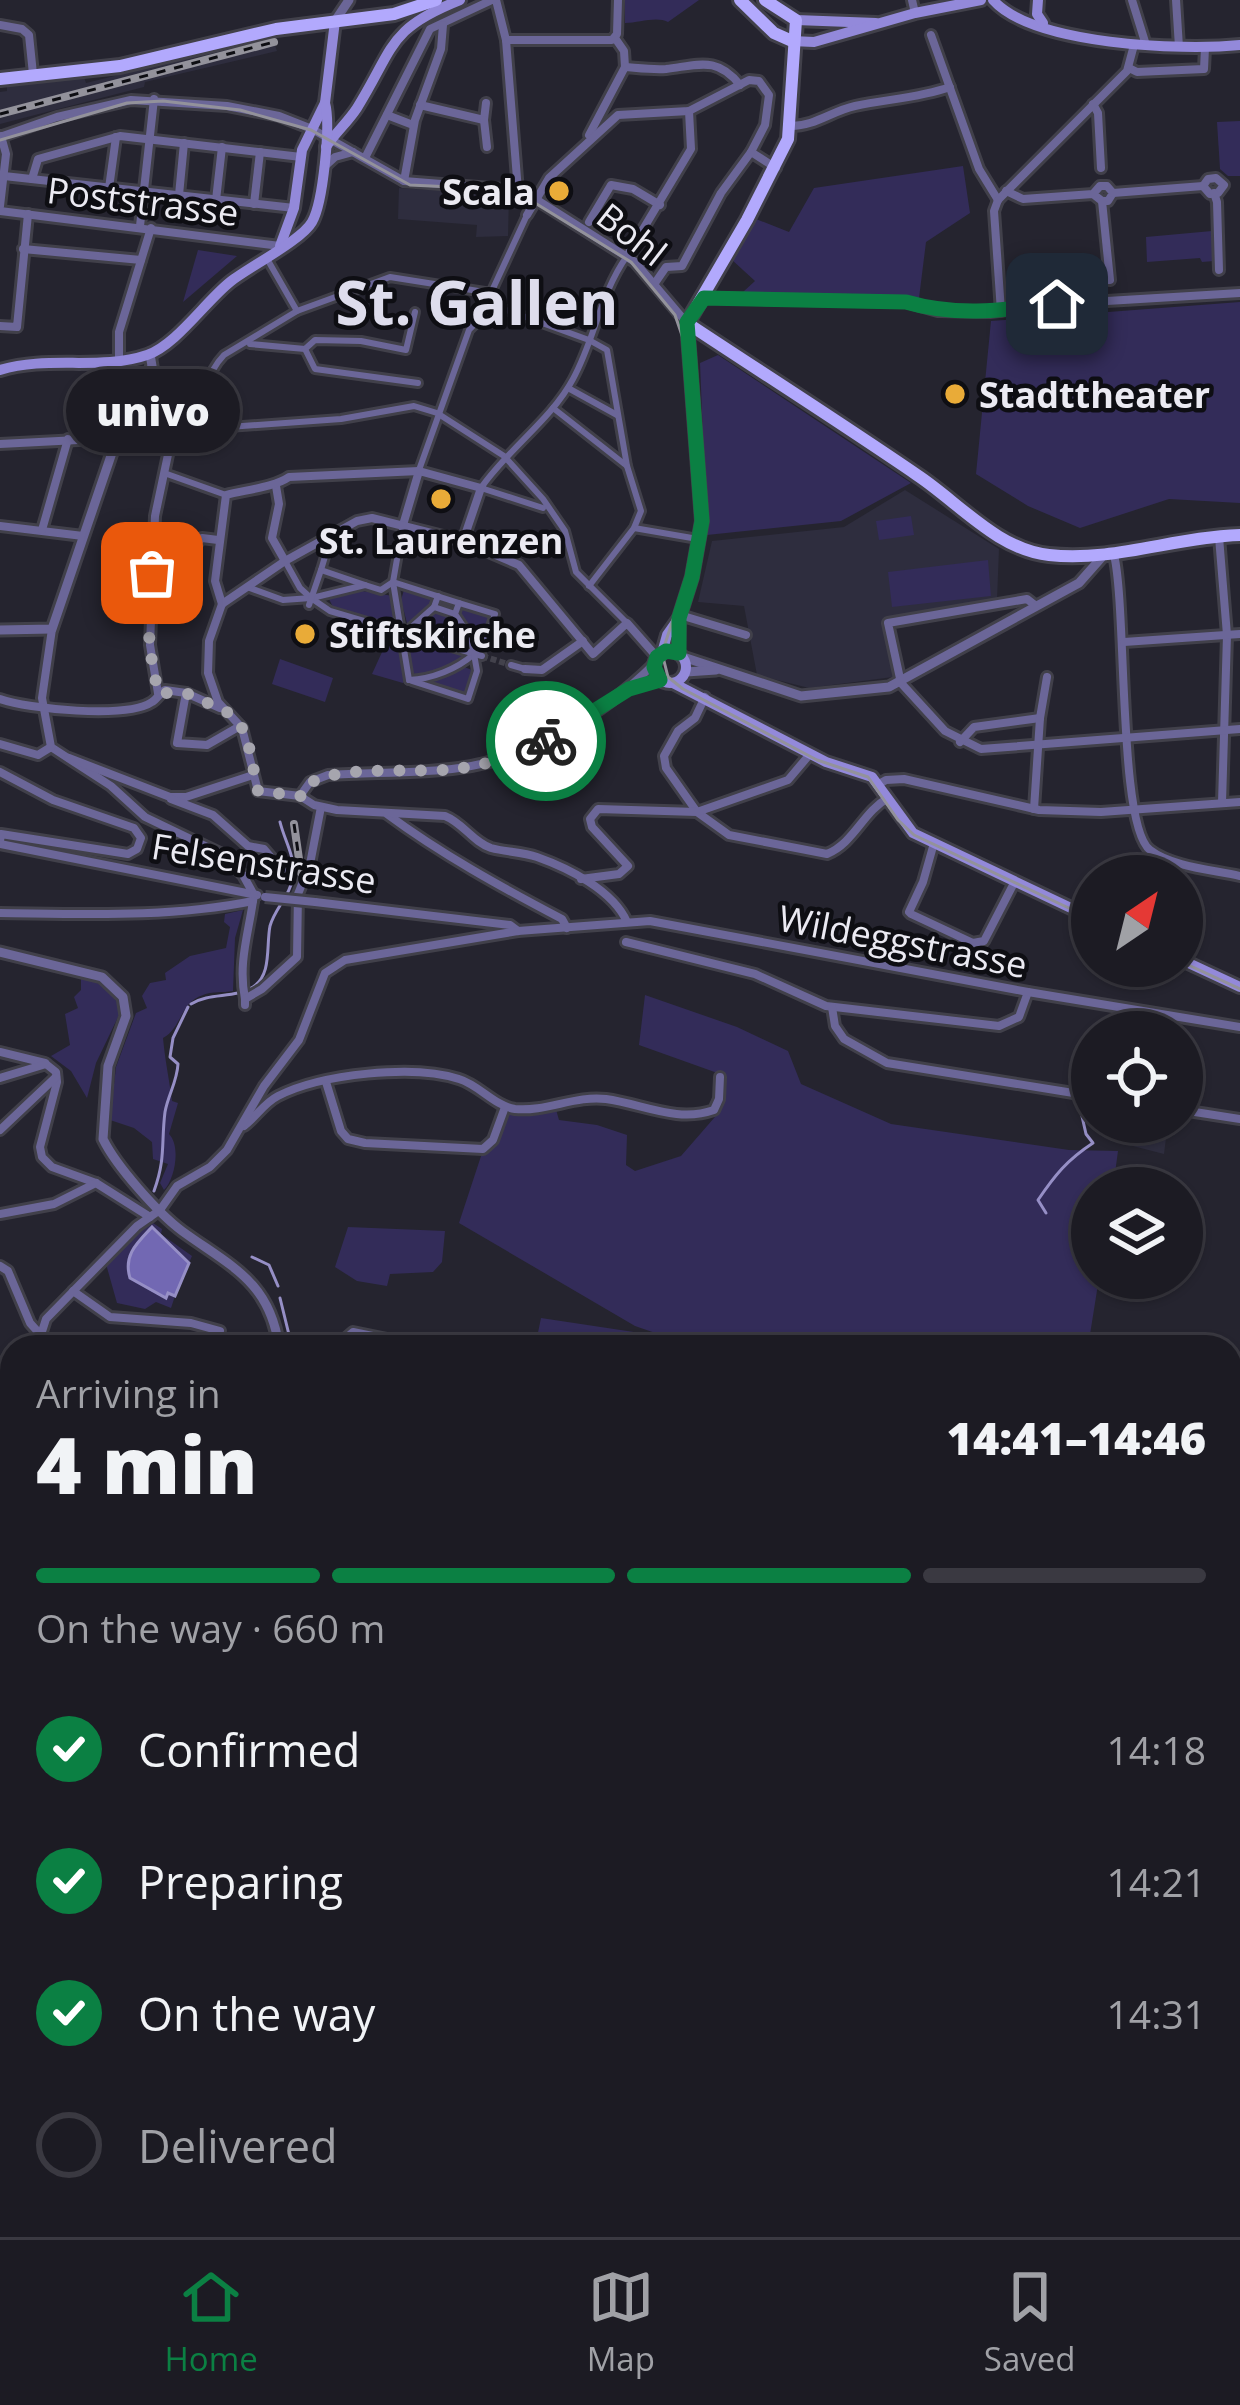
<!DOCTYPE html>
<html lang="en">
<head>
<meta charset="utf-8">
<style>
	:root { --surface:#1c1b23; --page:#292830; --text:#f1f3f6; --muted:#a0a1a6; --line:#3a3941; --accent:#0b8043 }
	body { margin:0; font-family:"Open Sans",sans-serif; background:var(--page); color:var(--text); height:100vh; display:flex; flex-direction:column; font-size:45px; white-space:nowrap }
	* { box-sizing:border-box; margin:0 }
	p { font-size:39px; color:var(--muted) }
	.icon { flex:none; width:66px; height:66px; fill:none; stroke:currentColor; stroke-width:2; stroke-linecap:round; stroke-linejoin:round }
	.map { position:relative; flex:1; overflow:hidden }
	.details { position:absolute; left:0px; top:1335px; width:1242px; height:903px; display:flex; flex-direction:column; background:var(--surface); border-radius:36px 36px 0 0; box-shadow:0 3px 9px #0004,0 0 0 3px var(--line) }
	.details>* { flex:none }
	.needle { width:78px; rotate:35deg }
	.fabs { position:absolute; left:1071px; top:855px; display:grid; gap:24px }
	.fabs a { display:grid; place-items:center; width:132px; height:132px; border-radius:50%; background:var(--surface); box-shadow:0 3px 9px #0004,0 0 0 3px var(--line); font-size:60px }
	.pin { position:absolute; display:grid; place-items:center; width:102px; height:102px; color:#fff; margin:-51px; border-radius:24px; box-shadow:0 6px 18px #0006 }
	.courier { position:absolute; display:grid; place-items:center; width:120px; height:120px; margin:-60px; border:9px solid #0b8043; border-radius:50%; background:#fff; color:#222; box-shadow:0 3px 15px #0007 }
	.bubble { position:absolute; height:84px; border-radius:42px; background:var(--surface); box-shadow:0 3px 9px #0004,0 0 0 3px var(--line); font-size:39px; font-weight:800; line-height:84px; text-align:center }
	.headline em { font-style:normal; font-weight:800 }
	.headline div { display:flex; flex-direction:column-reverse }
	.headline { display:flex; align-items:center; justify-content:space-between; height:204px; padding:0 36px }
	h1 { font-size:78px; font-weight:800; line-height:90px }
	.bar { display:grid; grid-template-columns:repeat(4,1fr); gap:18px 12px; align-content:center; height:144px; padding:0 36px }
	.bar i { height:15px; border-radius:9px; background:var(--line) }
	.bar .active { background:var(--accent) }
	.bar p { grid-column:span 4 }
	ol { padding:0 36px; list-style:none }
	li { display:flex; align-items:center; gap:36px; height:132px }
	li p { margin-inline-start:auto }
	li .icon { padding:12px; border-radius:50%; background:var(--accent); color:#fff; stroke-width:4 }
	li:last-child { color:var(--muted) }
	li i { width:66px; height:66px; border:6px solid var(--line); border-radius:50% }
	.tabs { display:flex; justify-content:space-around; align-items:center; height:168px; border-top:3px solid var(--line); background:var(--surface); font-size:33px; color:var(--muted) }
	.tabs a { display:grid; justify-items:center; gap:6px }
	.tabs .active { color:var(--accent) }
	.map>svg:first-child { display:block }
</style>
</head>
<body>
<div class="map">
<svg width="1240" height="2237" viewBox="0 0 1240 2237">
	<rect width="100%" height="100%" fill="#25242f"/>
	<g fill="#2e2d3e">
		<path d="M272 37 277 51 145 82 144 87 0 124V92L7 91V85L84 77 86 83Z"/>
		<path d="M399 188 509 195 508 236 476 237 477 225 398 219Z"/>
		<path d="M905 490 999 549 997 600 886 622 893 677 809 688 757 675 744 606 698 602 712 541 844 527Z"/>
		<path d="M1114 1122H1168L1164 1154 1133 1146 1113 1132Z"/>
	</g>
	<g fill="#332c59">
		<path d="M625 0H699L668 22C656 16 639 23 625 23Z"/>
		<path d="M1240 121V176H1228L1220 169 1217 122Z"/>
		<path d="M963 166 970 213 926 242 919 298 743 292 755 281 731 259 756 219 789 232 814 188Z"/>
		<path d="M1212 231 1214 261 1202 262 1200 258 1147 262 1146 237Z"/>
		<path d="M198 250 237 256 183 302Z"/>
		<path d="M1240 302V503L1169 499 1080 528 1028 506 976 474 991 321Z"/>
		<path d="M718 355 911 483 841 521 707 535 700 363Z"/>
		<path d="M911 516 914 535 879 540 876 521Z"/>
		<path d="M988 560 991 596 892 607 888 572Z"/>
		<path d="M404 590 435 598 432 606 408 627 401 600Z"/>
		<path d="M362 591 393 596 399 627 334 609 329 599Z"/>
		<path d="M461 606 492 616 485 642 473 638 458 614Z"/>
		<path d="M434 611 455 617 469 640 466 650 415 633 413 629Z"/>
		<path d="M412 637 464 653 461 662 422 677 412 673 407 641Z"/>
		<path d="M388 639 401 644 406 675 403 683 372 674Z"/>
		<path d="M280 659 333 678 325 702 272 684Z"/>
		<path d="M464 667 475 671 467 697 422 682Z"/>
		<path d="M243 910 235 938 233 991C223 993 212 991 203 995 180 1002 182 1028 163 1038 165 1060 169 1078 172 1101L178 1103 169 1134C181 1146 175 1179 164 1190L160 1183 168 1164 153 1159 152 1142 134 1128 110 1120 116 1067 136 1013 147 1008 142 996 150 983 166 980 165 973 190 956 226 948 230 927 224 922 225 914Z"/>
		<path d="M81 978 103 985 120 1005 119 1015 96 1063 87 1098 71 1071 51 1056 70 1045 65 1014 78 1008 74 997 81 990Z"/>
		<path d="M645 995 737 1027 788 1051 801 1084 891 1124 1069 1150 1118 1151 1113 1188H1092V1278H1099L1088 1347H535L541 1318 667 1337 635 1326 459 1223 483 1150 488 1145 505 1107 555 1106 559 1120 597 1125 627 1135 626 1165 635 1171 681 1156 721 1110 723 1075 639 1045Z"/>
		<path d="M153 1223 162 1229 161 1234 192 1256 189 1263 169 1246 130 1278 165 1298 168 1293 175 1296 171 1308 156 1302 145 1309 117 1303 106 1264 137 1232Z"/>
		<path d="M348 1227 445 1231 442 1262 433 1272 390 1274 387 1286 357 1281 335 1267Z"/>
		<path d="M1230 1388H1240V1846L1230 1845Z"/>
		<path d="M12 1668V1755L0 1756V1669Z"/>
		<path d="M88 2226H223L222 2237H60Z"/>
	</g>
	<g fill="#7268b3" stroke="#968fc6" stroke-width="3">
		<path d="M152 1227 189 1263 175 1296 168 1293 166 1298 130 1278C123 1255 137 1243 152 1227Z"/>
		<path d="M1230 1425 1240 1427V1518L1230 1532Z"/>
	</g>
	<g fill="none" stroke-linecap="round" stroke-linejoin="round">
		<g stroke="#968fc6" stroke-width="3">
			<path d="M191 1004C210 992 234 999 253 987 272 975 266 946 270 926 275 908 291 895 293 876 295 855 285 842 280 822"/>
			<path d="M154 1191C166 1158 161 1143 165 1112 168 1095 177 1082 178 1064L170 1057 173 1038 188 1007"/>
			<path d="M1046 1213 1038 1200C1055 1175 1067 1160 1093 1143L1086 1134 1079 1103"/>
			<path d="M252 1257 269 1265 278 1286"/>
			<path d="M280 1298 292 1347"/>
			<path d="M202 2226 203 2237"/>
			<path d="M476 2226 493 2237"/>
		</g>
		<path stroke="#43424c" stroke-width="6" stroke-dasharray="6 3" stroke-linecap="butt" d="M482 656 511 665"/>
		<g stroke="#41404a" stroke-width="12">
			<g id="pedestrian">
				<path d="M266 257 297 311"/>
				<path d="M487 303 589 340 607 350 627 466 641 511 634 528 589 586"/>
				<path d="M250 344 305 349"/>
				<path d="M305 349 315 340 361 341 406 350 415 312"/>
				<path d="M305 349 315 369 418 383"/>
				<path d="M568 388 617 415"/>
				<path d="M553 408 627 466"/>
				<path d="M203 430C204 401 203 377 224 355L297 311 390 277 491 293"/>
				<path d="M173 431 341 419 414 406 437 413 504 456 543 499 565 531 576 572 627 623"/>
				<path d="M419 470 469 330 478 321 527 215"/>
				<path d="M167 474 226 495"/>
				<path d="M543 508 481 488C508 449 551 420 573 379 595 339 600 294 627 256"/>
				<path d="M403 525 393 582 409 680"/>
				<path d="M634 528 692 538"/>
				<path d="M325 539 327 550 321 570 365 585"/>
				<path d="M285 561 300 588 311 598"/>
				<path d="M393 582 459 603 455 614 471 638 474 654C457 669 432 679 409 680"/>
				<path d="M247 587 283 600 311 598 330 611 482 656"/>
				<path d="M312 598 365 585 381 590 393 582"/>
				<path d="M309 605 321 570"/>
				<path d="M434 607 455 614"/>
				<path d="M406 632 434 607 438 596"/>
				<path d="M511 665 525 669"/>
				<path d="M412 681 468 699 477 671 474 654 486 642 495 614 459 603"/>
			</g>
		</g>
		<g stroke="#41404a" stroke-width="14">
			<g id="minor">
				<path d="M496 0 506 40 518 191"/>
				<path d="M912 0 915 13"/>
				<path d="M1132 0 1146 45"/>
				<path d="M1176 0 1179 47"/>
				<path d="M0 25 22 29 29 35 33 74"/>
				<path d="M931 35 979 169 998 200"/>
				<path d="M615 38 624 51 625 67"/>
				<path d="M506 40H612L617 34 618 0"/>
				<path d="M1129 68 1137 72 1204 69 1205 48"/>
				<path d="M1093 104 1098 113 1101 168"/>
				<path d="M420 105 484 120 486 103"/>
				<path d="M387 115 413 125"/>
				<path d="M484 120 487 147"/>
				<path d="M791 126C815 126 832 111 855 106 887 99 919 98 950 87"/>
				<path d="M589 135 625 67C638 68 653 70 666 69 699 65 717 56 740 85"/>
				<path d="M0 137 57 117 131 100 227 106 279 116 312 129 404 181 503 189 529 195 635 262 686 322"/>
				<path d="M365 158 430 29 492 0"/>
				<path d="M324 167 335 157 353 152"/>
				<path d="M4 176 294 208"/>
				<path d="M1216 178 1224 185 1218 193 1210 194 1203 186 1208 179Z"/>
				<path d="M32 179 38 159 120 136 301 157"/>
				<path d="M404 181 415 120 441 49 443 25"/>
				<path d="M109 188 116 137"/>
				<path d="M1006 191 1023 199 1093 194 1102 201H1108L1113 193 1107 186H1100L1093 194"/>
				<path d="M1113 193 1203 186"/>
				<path d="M1214 193 1217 202 1219 270"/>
				<path d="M179 195 184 143"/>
				<path d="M216 200 222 147"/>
				<path d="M998 200 1127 71 1134 45"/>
				<path d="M998 200 994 211 1001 311"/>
				<path d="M1102 201 1110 280"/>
				<path d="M254 204 260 152"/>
				<path d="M0 206 6 154 1 136"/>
				<path d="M0 211 280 246"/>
				<path d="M527 215 549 178 618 115 689 111 749 80 759 81 769 95 765 125 751 152 776 168"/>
				<path d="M589 222 611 185 633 189 660 205"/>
				<path d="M140 226 154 99"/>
				<path d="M23 249 141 260"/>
				<path d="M627 256 691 149 689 111"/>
				<path d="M655 283 666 267 682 266 721 193 751 152"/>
				<path d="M703 298 906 302 938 311 990 312 1057 304 1240 293"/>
				<path d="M0 326 17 327 28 214"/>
				<path d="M119 360V332L151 228"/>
				<path d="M131 408 152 432 173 431 155 516 150 645 158 693"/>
				<path d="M0 444 117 438"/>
				<path d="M276 486 279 504 272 538 285 561"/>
				<path d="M403 525 419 471"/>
				<path d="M0 526 83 536"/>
				<path d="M42 530 68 439"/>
				<path d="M1219 537 1227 635 1222 803"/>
				<path d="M1114 555C1127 608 1118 826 1150 850 1172 867 1214 870 1240 876"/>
				<path d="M190 568 194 546 202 538 218 540"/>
				<path d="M222 604 215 581 226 495C245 490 275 487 289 477L419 471 481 488 463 541"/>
				<path d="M1036 606 1027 599 888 623 901 683 945 731 981 749 1240 729"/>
				<path d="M680 615 746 635"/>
				<path d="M52 629 42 698 51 747 111 786 145 817 222 854 243 875 254 895"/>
				<path d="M1124 642 1240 634"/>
				<path d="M525 669 542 670 583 641"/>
				<path d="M631 688 660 680"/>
				<path d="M186 693 177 743 207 745 240 726"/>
				<path d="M705 697 695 718 678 731 664 756 666 768 697 812 729 835 827 854C854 843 863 812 888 798"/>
				<path d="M0 699C27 709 127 719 152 702 157 699 160 693 165 690L186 693 220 708"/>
				<path d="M960 742 974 727 1040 718"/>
				<path d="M0 744 38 755 51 747"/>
				<path d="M69 758 170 797H186L253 775"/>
				<path d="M0 772 53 800 134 828 141 838 137 849 128 854 1 834 0 841"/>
				<path d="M879 784 886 780 904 779 1039 810 1101 812 1240 802"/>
				<path d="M300 796 310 782 328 775C371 772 416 774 459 768 532 758 602 715 654 664"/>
				<path d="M171 799 213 815 248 846 264 849 282 870"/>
				<path d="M1034 809 1040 718 1047 677"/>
				<path d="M387 814C441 854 501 887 562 919L567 928"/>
				<path d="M934 843 923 882 909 912 911 914 973 943 984 941 1015 881"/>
				<path d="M0 844 257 895"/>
				<path d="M581 879 619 874 628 866 592 827 590 819 598 809 697 812 788 780 810 754"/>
				<path d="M315 902 510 925 518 931"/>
				<path d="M0 913C85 914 169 918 253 901L254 895"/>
				<path d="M627 922C613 890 568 868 537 857 522 852 506 852 491 848 473 842 463 823 445 816L337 810 314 805 300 796 258 791 242 728 218 702 208 673 209 641 222 604 285 561 357 521 372 518 463 541 519 565 593 654 627 623 657 657"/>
				<path d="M626 942 755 974 826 1006 999 1026 1019 1017 1028 992"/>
				<path d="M245 999C238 964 248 935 253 901"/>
				<path d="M245 1005V999L262 989 297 957 298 894 310 864 321 807"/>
				<path d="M832 1007 835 1026 844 1039 887 1063 1092 1096"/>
				<path d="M0 1052 45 1063"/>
				<path d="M46 1064 56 1072 57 1082 40 1147 42 1157 52 1167 96 1183 150 1217"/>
				<path d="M0 1078 46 1064"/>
				<path d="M326 1082 341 1131 348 1139 365 1143 483 1149 493 1140 505 1107"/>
				<path d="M1182 1110 1240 1119"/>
				<path d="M244 1126C256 1117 264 1103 278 1096 321 1074 414 1064 459 1079 479 1085 495 1106 515 1109 546 1112 576 1095 606 1099 643 1104 677 1123 714 1110L719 1099 720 1077"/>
				<path d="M0 1130 56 1077"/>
				<path d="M0 1214 54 1204 96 1183"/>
				<path d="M0 1266 8 1271 30 1323 39 1333"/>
				<path d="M73 1291 110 1317 191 1323 220 1331"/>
				<path d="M37 1347 46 1319 137 1226 160 1210 177 1186 210 1167 227 1150 264 1086 299 1040 325 973 345 960 518 931 650 921 1028 992 1240 1027"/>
				<path d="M350 1347 346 1338 353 1332 407 1343"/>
				<path d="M0 1491 12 1489"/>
				<path d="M0 1664 12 1663"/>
				<path d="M183 2226 187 2237"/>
				<path d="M236 2226 237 2231"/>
				<path d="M354 2226 360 2237"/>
				<path d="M753 2226 763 2237"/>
				<path d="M924 2226 936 2237"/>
			</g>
		</g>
		<g stroke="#41404a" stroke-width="15">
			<g id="tertiary">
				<path d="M335 21 349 0"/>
				<path d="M0 630 52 629 117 438 152 366 150 354"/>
				<path d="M683 657 801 696 889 687 1079 583 1102 557"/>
				<path d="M686 672 716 670"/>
				<path d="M0 952 102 977 123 997 126 1016 108 1066 103 1139C116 1166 158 1213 182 1231 230 1266 270 1281 279 1347"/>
				<path d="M0 1589 12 1588"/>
				<path d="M506 2226 516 2237"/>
			</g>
		</g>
		<g stroke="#41404a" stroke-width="16">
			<g id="secondary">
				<path d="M993 0C1033 45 1182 51 1240 45"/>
				<path d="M1038 0 1037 14 1043 23"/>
				<path d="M796 20 876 23"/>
				<path d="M792 41 814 42 915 13 981 0"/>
				<path d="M326 147C335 133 348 122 357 108 395 47 387 29 460 0"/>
				<path d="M280 246 294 208 302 150 325 103 335 21"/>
				<path d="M0 370C48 355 100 371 147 355 176 345 205 302 230 282 249 267 302 240 312 222 323 203 331 125 325 103"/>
				<circle cx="670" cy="667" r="16"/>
				<path d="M662 653 667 635 679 618 692 577 702 521 687 323"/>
				<path d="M678 653 679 618"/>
				<path d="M673 683 826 762 872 777 913 833 1092 918"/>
				<path d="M1182 960 1240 987"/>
			</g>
		</g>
		<g stroke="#41404a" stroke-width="18">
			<g id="primary">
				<path d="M740 0 774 33 792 41"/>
				<path d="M765 0 796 20 788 139 747 220 687 323C764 374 841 423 917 475 958 502 998 550 1049 555 1114 562 1175 537 1240 535"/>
				<path d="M0 79 120 66 276 29 394 14 436 0"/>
			</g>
		</g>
		<use href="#pedestrian" stroke="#6b6698" stroke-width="6"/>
		<use href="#minor" stroke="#6b6698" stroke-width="8"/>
		<use href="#tertiary" stroke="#6b6698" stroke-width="9"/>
		<use href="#secondary" stroke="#9389da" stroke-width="10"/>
		<use href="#primary" stroke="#b2a9fd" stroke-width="12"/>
		<g stroke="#93929b" stroke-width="3">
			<path d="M0 140 127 103 163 101 240 110 311 130 410 185 495 189 522 195 631 262 675 315 685 344 696 450 697 522 690 568 662 653 668 677 683 689 817 760 868 777 898 820 914 835 1092 919"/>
			<path d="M1182 962 1240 989"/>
		</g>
		<g stroke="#93929b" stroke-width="8">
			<g id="rail">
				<path d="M0 114 274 42"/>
				<path d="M294 824 301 873"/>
			</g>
		</g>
		<use href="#rail" stroke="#0e0e13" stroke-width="3" stroke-dasharray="9" stroke-linecap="butt"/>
		<g stroke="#41404a" stroke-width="14" stroke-linecap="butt">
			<path id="minor-bridge" d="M265 897 315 902"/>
		</g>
		<use href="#minor-bridge" stroke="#6b6698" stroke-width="8"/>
	</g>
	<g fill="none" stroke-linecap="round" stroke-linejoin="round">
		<path stroke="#a6a5ae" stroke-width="12" stroke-dasharray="0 21.6" d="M152 573 149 645 158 693H186L227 712 242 728 248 742 258 791 301 796 305 786C338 763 413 774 455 769 487 765 518 755 546 741"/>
		<path stroke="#0b8043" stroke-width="15" d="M546 741 629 689 660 680 654 667 657 657 666 651 679 653V618L692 577 702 521 687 322 704 298 906 302C957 317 1005 310 1057 304"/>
	</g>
	<g fill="#e9ab38" stroke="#0e0e13" stroke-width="4.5">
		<circle cx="559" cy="191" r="12"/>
		<circle cx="955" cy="394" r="12"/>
		<circle cx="441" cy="499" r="12"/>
		<circle cx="305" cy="634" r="12"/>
	</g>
	<g text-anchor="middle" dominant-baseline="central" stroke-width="9" stroke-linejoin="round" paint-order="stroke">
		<g font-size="36" font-weight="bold" fill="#ebeaf2" stroke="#0e0e13" text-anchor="start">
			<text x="535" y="191" text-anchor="end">Scala</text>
			<text x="979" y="394">Stadttheater</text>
			<text x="441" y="540" text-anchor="middle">St. Laurenzen</text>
			<text x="329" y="634">Stiftskirche</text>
		</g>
		<g font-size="36" fill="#ebeaf2" stroke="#0e0e13">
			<text transform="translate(143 201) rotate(7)">Poststrasse</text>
			<text transform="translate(632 234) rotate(38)">Bohl</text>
			<text transform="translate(264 863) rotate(9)">Felsenstrasse</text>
			<text transform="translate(903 941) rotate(11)">Wildeggstrasse</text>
		</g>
		<g font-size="60" font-weight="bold" fill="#deddec" stroke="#0e0e13">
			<text x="477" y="302">St. Gallen</text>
		</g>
	</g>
</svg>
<div class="fabs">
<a><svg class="needle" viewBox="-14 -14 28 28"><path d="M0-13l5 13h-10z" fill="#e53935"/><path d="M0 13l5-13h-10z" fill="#a0a1a6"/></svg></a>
<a><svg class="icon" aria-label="locate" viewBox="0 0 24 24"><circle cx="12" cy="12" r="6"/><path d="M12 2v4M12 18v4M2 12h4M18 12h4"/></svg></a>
<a><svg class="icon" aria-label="layers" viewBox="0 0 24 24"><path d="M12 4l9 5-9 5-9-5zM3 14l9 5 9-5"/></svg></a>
</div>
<div class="pin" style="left:152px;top:573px;background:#ea580c"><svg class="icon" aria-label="bag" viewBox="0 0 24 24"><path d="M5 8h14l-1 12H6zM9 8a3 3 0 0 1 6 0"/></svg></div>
<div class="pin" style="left:1057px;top:304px;background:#1f2937"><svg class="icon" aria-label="home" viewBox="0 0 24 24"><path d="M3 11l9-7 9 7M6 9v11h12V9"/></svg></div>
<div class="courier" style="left:546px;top:741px"><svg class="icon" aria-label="bike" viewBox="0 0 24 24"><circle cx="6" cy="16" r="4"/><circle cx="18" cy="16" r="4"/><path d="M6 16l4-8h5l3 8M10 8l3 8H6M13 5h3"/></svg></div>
<div class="bubble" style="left:66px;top:369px;width:174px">univo</div>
<section class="details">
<div class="headline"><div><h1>4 min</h1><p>Arriving in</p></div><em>14:41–14:46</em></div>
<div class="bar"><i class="active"></i><i class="active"></i><i class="active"></i><i></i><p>On the way · 660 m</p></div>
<ol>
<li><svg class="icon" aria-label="check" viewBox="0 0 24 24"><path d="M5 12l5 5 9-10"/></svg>Confirmed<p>14:18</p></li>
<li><svg class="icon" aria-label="check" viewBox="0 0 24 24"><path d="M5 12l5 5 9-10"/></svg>Preparing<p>14:21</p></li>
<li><svg class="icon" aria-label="check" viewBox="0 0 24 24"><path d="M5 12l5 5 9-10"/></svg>On the way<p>14:31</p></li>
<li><i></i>Delivered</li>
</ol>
</section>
</div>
<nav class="tabs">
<a class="active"><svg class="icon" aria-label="home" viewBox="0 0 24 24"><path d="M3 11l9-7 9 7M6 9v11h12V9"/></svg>Home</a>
<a><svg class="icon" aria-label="map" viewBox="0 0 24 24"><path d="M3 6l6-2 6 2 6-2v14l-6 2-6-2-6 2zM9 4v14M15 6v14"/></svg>Map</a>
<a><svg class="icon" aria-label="saved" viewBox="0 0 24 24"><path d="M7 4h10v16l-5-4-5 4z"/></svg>Saved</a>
</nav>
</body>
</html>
